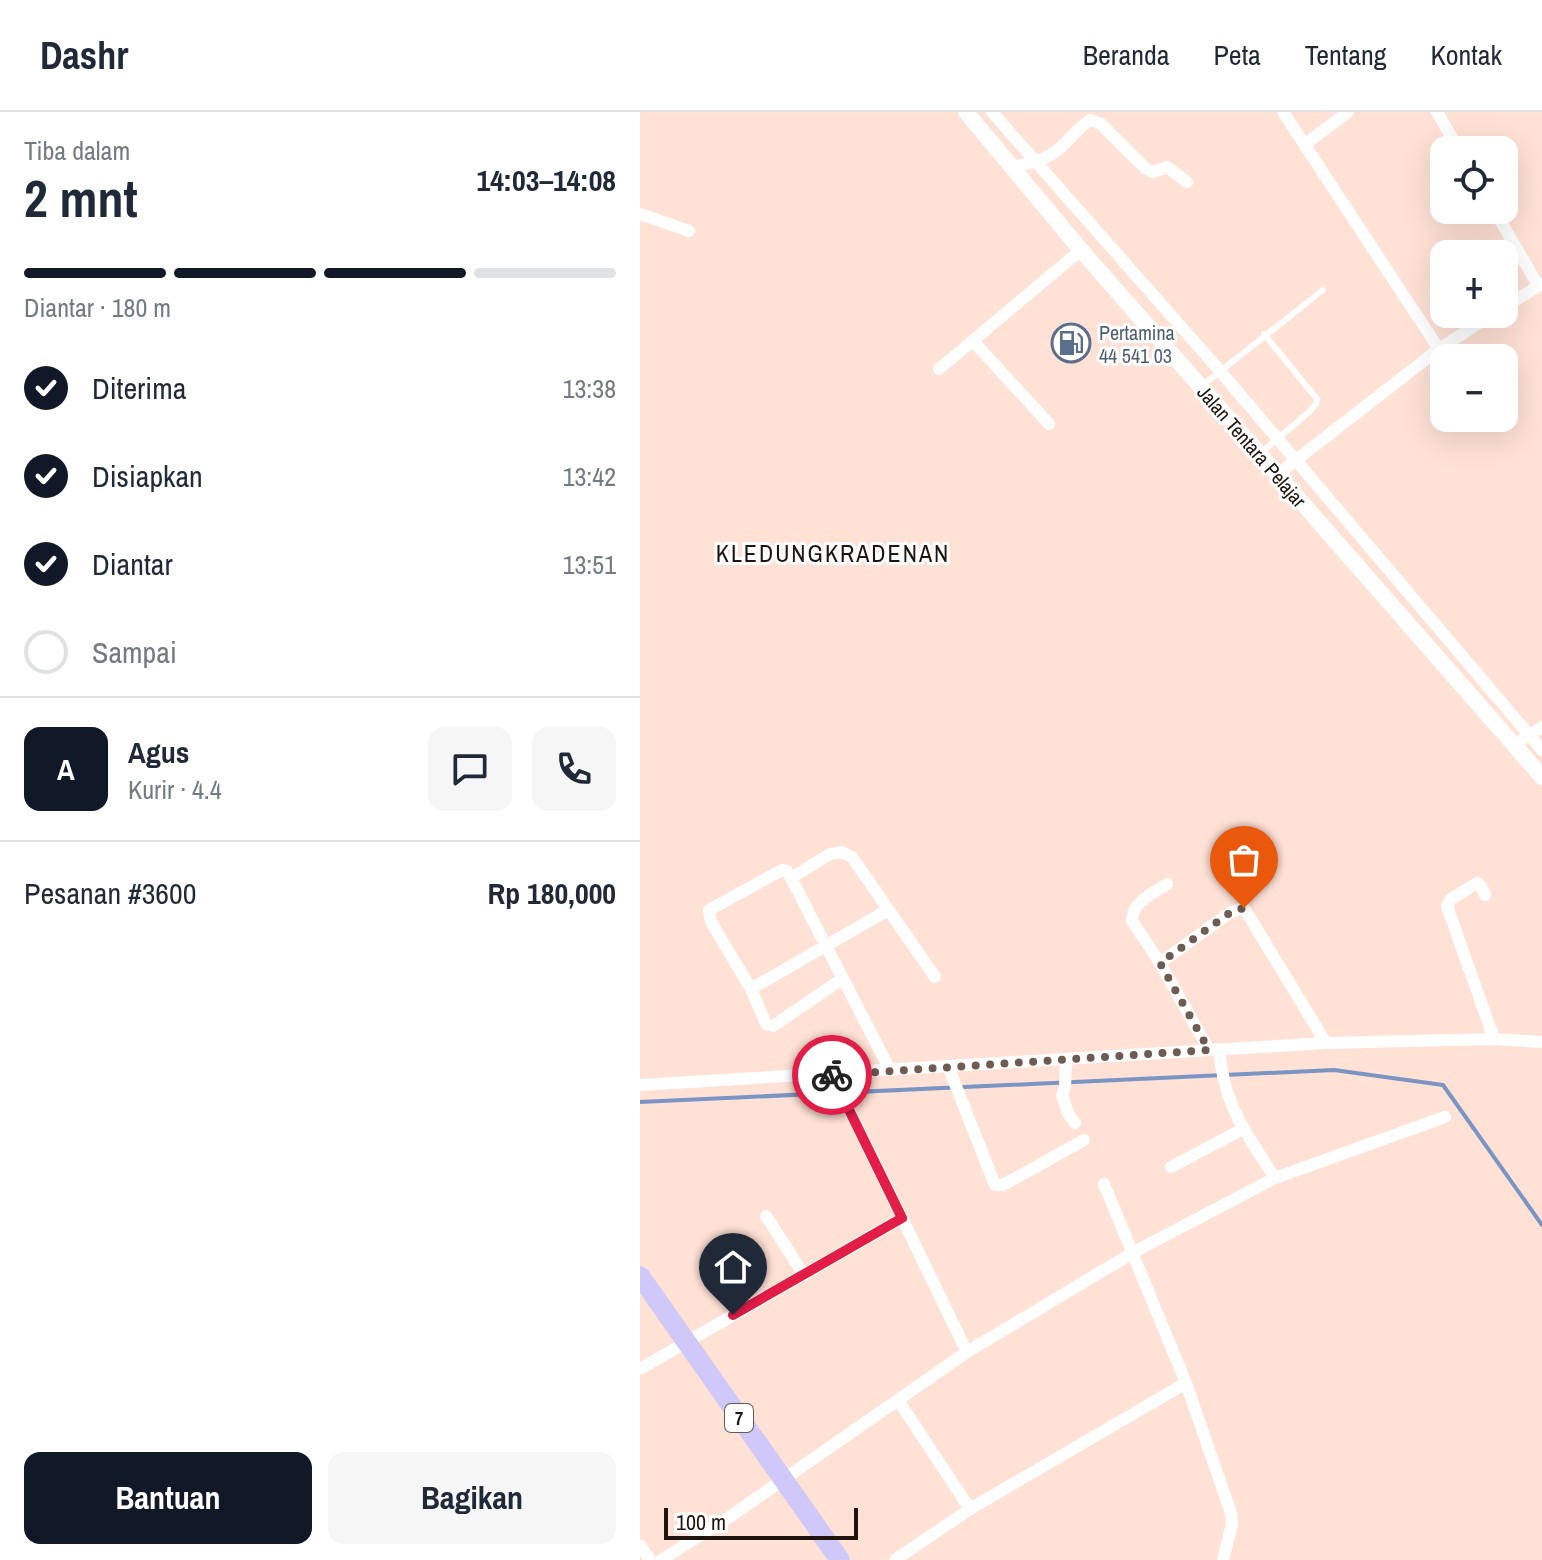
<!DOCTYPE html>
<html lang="id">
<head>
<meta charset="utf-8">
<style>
	:root { --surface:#fff; --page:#f6f6f7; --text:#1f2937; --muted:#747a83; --line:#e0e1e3; --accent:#111827 }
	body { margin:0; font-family:"Archivo Narrow",sans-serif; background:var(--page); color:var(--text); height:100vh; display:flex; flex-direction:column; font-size:30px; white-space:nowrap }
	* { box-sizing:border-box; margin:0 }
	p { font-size:26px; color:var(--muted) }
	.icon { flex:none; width:44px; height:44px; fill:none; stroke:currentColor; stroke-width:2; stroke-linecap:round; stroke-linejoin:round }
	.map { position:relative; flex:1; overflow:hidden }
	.panel { display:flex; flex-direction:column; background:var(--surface); width:640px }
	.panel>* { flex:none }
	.tools { position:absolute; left:790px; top:24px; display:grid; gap:16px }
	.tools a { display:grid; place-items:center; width:88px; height:88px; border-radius:16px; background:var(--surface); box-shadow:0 8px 32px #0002; font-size:40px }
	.scale { position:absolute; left:24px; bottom:20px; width:194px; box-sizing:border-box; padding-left:8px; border:4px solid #20140f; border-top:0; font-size:22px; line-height:28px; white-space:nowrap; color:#20140f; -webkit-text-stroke:6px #fff; paint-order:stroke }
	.pin { position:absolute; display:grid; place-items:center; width:68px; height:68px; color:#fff; margin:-82px -34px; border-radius:50% 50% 50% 0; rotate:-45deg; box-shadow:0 0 8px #0007 }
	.pin .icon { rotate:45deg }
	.courier { position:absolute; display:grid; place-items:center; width:80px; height:80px; margin:-40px; border:6px solid #e11d48; border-radius:50%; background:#fff; color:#222; box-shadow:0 2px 10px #0007 }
	.summary em { font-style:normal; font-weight:700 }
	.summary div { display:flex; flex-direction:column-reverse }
	.summary { display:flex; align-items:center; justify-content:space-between; height:136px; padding:0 24px }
	h1 { font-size:52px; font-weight:700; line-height:60px }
	.bar { display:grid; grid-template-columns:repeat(4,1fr); gap:12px 8px; align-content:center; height:96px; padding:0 24px }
	.bar i { height:10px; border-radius:6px; background:var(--line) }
	.bar .on { background:var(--accent) }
	.bar p { grid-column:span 4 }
	.line { display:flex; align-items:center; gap:20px; padding:0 24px; border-top:2px solid var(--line) }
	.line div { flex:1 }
	.round { display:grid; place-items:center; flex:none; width:84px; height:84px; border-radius:16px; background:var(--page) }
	ol { padding:0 24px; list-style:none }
	li { display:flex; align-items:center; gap:24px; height:88px }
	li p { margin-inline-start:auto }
	li .icon { padding:8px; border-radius:50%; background:var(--accent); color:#fff; stroke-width:4 }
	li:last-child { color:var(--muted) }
	li i { width:44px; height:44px; border:4px solid var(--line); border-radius:50% }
	.primary-button { display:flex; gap:16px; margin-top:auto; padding:16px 24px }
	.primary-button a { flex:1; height:92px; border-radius:16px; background:var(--accent); color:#fff; font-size:32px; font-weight:700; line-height:92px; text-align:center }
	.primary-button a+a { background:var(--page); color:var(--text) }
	header { display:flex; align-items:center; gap:48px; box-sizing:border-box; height:112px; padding:0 40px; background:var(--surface); border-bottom:2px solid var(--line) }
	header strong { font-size:38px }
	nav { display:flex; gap:44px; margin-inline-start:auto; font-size:28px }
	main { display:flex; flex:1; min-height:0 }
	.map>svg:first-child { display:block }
</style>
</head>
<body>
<header>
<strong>Dashr</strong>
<nav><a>Beranda</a><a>Peta</a><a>Tentang</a><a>Kontak</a></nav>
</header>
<main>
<section class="panel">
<div class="summary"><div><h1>2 mnt</h1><p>Tiba dalam</p></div><em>14:03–14:08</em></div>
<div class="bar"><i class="on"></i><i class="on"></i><i class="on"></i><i></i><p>Diantar · 180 m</p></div>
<ol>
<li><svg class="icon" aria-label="check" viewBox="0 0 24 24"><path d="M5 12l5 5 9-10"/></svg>Diterima<p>13:38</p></li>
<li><svg class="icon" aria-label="check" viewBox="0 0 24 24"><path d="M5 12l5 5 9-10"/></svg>Disiapkan<p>13:42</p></li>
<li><svg class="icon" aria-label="check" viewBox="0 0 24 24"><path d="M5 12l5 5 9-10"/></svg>Diantar<p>13:51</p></li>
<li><i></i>Sampai</li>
</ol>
<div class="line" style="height:144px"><b class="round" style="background:var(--accent);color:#fff">A</b><div><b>Agus</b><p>Kurir · 4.4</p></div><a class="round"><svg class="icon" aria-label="chat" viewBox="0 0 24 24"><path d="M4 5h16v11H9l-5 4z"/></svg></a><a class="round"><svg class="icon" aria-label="phone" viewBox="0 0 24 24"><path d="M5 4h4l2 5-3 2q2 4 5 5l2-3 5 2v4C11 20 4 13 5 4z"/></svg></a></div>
<div class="line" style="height:104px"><div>Pesanan #3600</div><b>Rp 180,000</b></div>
<div class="primary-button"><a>Bantuan</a><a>Bagikan</a></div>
</section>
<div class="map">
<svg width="902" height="1448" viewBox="0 0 902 1448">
	<rect width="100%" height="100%" fill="#ffe1d5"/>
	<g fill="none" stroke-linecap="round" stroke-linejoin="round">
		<path stroke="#7a95c4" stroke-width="4" d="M0 990 694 958 803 973 902 1113"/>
		<g stroke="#fff" stroke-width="6">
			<path d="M563 273 683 178"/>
			<path d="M622 340 669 300 676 292 677 287 624 222"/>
		</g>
		<g stroke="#fff" stroke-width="12">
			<path d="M352 0 580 259 902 638"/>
			<path d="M643 0 799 237"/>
			<path d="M797 0 819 38"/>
			<path d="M664 33 708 0"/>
			<path d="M371 55C386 52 402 49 415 40 428 31 436 17 450 8L461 12 506 57 513 60 527 55 547 70"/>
			<path d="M854 98 898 173"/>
			<path d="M0 102 49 119"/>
			<path d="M864 195 902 172"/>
			<path d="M333 229 409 312"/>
			<path d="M299 257 441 138"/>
			<path d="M637 363 799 237 853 202"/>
			<path d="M883 627 902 615"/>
			<path d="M151 766 250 958"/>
			<path d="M527 772C513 781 491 791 492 809L520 851 569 938"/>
			<path d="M845 783 841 774 837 771 811 787 807 794 854 927"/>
			<path d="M520 851 591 800 604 796 686 931"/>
			<path d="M202 867 133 914 126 912 111 877 71 810 69 798 142 758 147 759 151 766 190 742 202 740 212 745 295 865"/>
			<path d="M111 877 248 798"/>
			<path d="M579 937C584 994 605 1019 635 1066"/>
			<path d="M426 947 425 975 422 983 428 1001 435 1011"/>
			<path d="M308 954 355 1073H363L444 1028"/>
			<path d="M192 962 327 1240"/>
			<path d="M0 973 686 931 854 927 902 930"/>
			<path d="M531 1055 603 1017"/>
			<path d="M464 1072 546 1271 591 1401 592 1412 583 1448"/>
			<path d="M126 1104 164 1163"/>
			<path d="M0 1257 262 1106"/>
			<path d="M258 1288 330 1397"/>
			<path d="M0 1433 10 1448"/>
			<path d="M21 1448 88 1406 327 1240 494 1140 635 1066 805 1005"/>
			<path d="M255 1448 330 1397 546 1271"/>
		</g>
		<path stroke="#fff" stroke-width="16" d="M326 0 441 138 902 665"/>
		<path stroke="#d0c8f8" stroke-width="20" d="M0 1164 200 1448"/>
	</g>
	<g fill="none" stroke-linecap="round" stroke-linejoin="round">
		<path stroke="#6e5c54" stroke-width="8" stroke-dasharray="0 14.4" d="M192 963 569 938 520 851 591 800 604 796"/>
		<path stroke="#e11d48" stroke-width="10" d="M93 1203 262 1106 192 963"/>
	</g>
	<defs>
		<g id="fuel-ring" transform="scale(2)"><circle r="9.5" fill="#fff" stroke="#5c6f8a" stroke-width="1.5"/><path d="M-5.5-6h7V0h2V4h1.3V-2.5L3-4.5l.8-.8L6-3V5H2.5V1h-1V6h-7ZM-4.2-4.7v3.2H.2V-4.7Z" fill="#5c6f8a"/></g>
	</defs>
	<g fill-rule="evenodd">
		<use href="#fuel-ring" x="431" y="231"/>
	</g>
	<g text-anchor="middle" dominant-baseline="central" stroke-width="6" stroke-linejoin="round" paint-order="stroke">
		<rect fill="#fff" stroke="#635a57" stroke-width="2" x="85" y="1292" width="28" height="28" rx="6"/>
		<g font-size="18" font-weight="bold" fill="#20140f">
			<text x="99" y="1306">7</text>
		</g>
		<g font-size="20" fill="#4e5e75" stroke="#fff" text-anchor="start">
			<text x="459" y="220">Pertamina<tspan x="459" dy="23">44 541 03</tspan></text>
		</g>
		<g font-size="20" fill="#20140f" stroke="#fff">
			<text transform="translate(612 334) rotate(49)">Jalan Tentara Pelajar</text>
		</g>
		<g font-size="24" letter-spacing="2" fill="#20140f" stroke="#fff">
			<text x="193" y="441">KLEDUNGKRADENAN</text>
		</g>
	</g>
</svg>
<div class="tools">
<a><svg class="icon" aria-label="locate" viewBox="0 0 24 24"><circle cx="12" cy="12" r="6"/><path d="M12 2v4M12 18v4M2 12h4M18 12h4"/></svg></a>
<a>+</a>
<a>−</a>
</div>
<div class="scale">100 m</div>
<div class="pin" style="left:604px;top:796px;background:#ea580c"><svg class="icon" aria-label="bag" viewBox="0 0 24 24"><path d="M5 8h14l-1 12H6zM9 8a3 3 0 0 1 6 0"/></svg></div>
<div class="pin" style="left:93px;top:1203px;background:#1f2937"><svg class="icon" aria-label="home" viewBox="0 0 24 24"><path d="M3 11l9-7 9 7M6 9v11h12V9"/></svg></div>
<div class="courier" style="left:192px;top:963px"><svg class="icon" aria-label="bike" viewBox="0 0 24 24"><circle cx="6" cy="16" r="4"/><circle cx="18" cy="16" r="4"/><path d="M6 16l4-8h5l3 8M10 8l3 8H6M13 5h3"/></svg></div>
</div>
</main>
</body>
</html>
